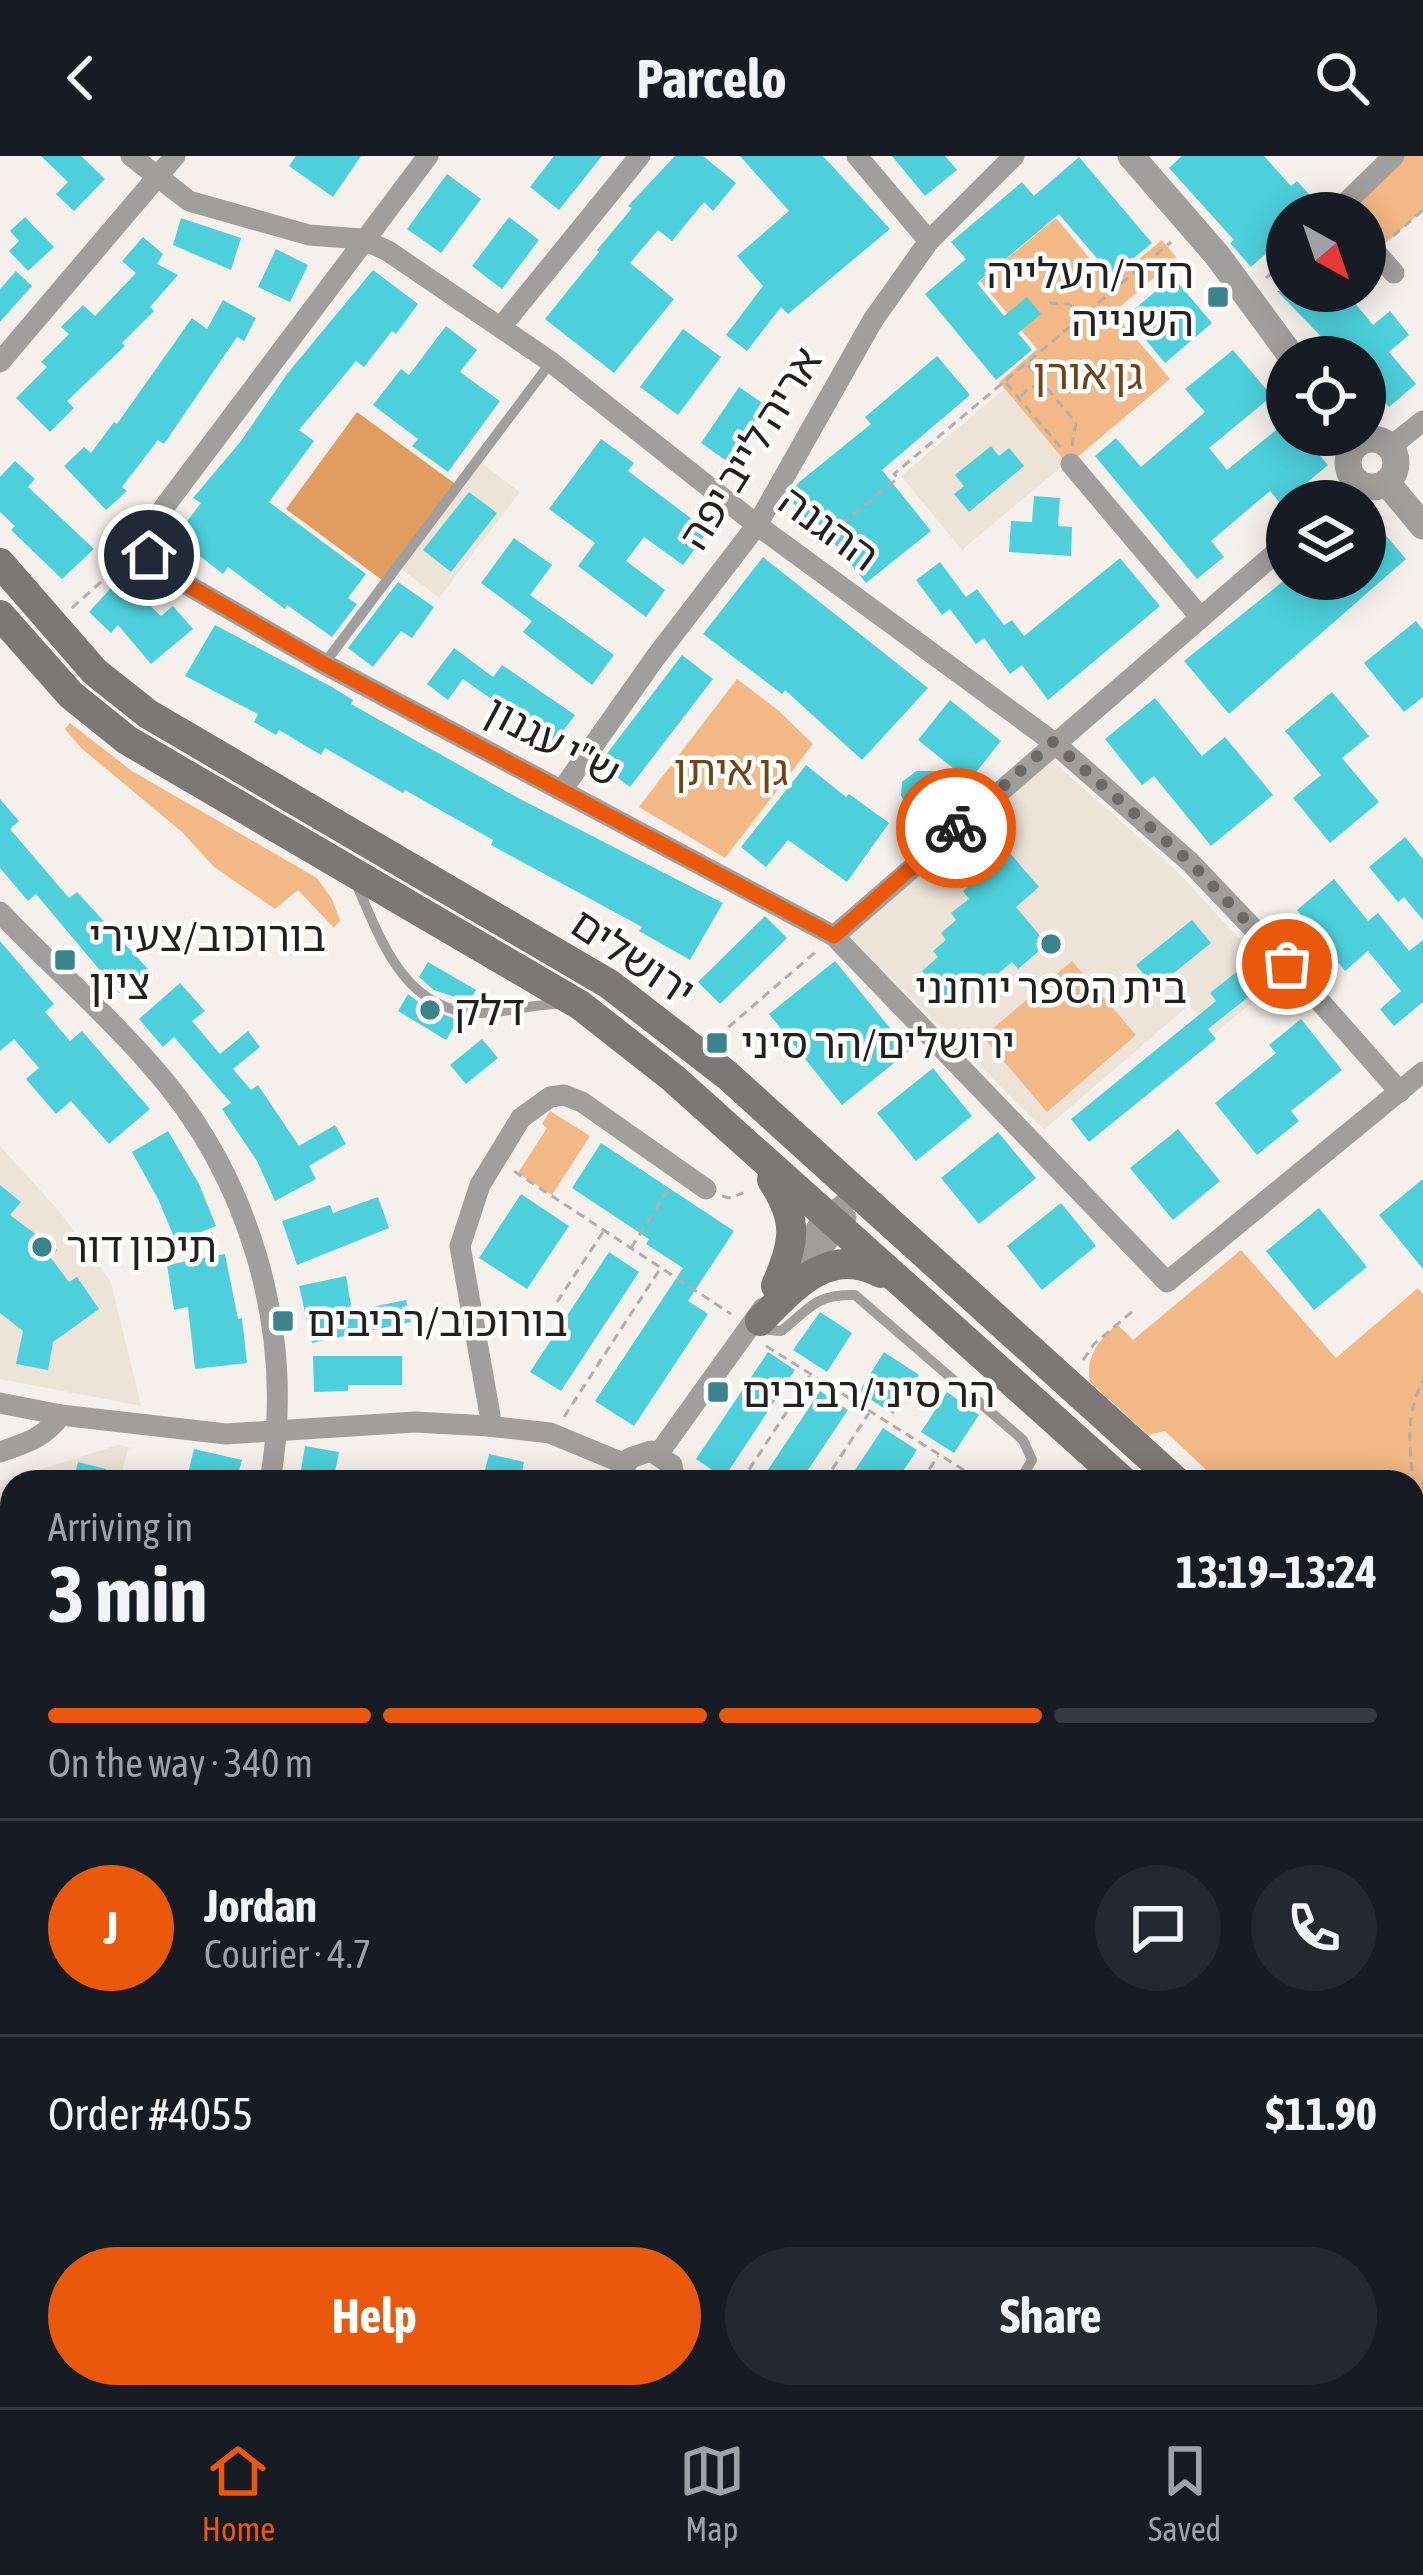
<!DOCTYPE html>
<html lang="en">
<head>
<meta charset="utf-8">
<style>
	:root { --surface:#171b24; --page:#242831; --text:#f1f3f6; --muted:#9ea1a6; --line:#363941; --accent:#ea580c }
	body { margin:0; font-family:"Asap Condensed","Noto Sans Hebrew",sans-serif; background:var(--page); color:var(--text); height:100vh; display:flex; flex-direction:column; font-size:45px; white-space:nowrap }
	* { box-sizing:border-box; margin:0 }
	p { font-size:39px; color:var(--muted) }
	.icon { flex:none; width:66px; height:66px; fill:none; stroke:currentColor; stroke-width:2; stroke-linecap:round; stroke-linejoin:round }
	.map { position:relative; flex:1; overflow:hidden }
	.panel { position:absolute; left:0px; top:1314px; width:1425px; height:939px; display:flex; flex-direction:column; background:var(--surface); border-radius:36px 36px 0 0; box-shadow:0 6px 30px #0003 }
	.panel>* { flex:none }
	.needle { width:78px; rotate:140deg }
	.tools { position:absolute; left:1266px; top:36px; display:grid; gap:24px }
	.tools a { display:grid; place-items:center; width:120px; height:120px; border-radius:50%; background:var(--surface); box-shadow:0 6px 30px #0003; font-size:60px }
	.pin { position:absolute; display:grid; place-items:center; width:102px; height:102px; color:#fff; margin:-51px; border:6px solid #fff; border-radius:50%; box-shadow:0 3px 12px #0007 }
	.courier { position:absolute; display:grid; place-items:center; width:120px; height:120px; margin:-60px; border:9px solid #ea580c; border-radius:50%; background:#fff; color:#222; box-shadow:0 3px 15px #0007 }
	.head em { font-style:normal; font-weight:700 }
	.head div { display:flex; flex-direction:column-reverse }
	.head { display:flex; align-items:center; justify-content:space-between; height:204px; padding:0 48px }
	h1 { font-size:78px; font-weight:700; line-height:90px }
	.bar { display:grid; grid-template-columns:repeat(4,1fr); gap:18px 12px; align-content:center; height:144px; padding:0 48px }
	.bar i { height:15px; border-radius:9px; background:var(--line) }
	.bar .on { background:var(--accent) }
	.bar p { grid-column:span 4 }
	.line { display:flex; align-items:center; gap:30px; padding:0 48px; border-top:3px solid var(--line) }
	.line div { flex:1 }
	.round { display:grid; place-items:center; flex:none; width:126px; height:126px; border-radius:63px; background:var(--page) }
	.primary-button { display:flex; gap:24px; margin-top:auto; padding:24px 48px }
	.primary-button a { flex:1; height:138px; border-radius:72px; background:var(--accent); color:#fff; font-size:48px; font-weight:700; line-height:138px; text-align:center }
	.primary-button a+a { background:var(--page); color:var(--text) }
	header { display:flex; justify-content:space-between; align-items:center; height:156px; padding:0 48px; background:var(--surface); font-size:54px; font-weight:700 }
	.tabs { display:flex; justify-content:space-around; align-items:center; height:168px; border-top:3px solid var(--line); background:var(--surface); font-size:33px; color:var(--muted) }
	.tabs a { display:grid; justify-items:center; gap:6px }
	.tabs .on { color:var(--accent) }
	.map>svg:first-child { display:block }
</style>
</head>
<body>
<header><svg class="icon" aria-label="back" viewBox="0 0 24 24"><path d="M15 5l-7 7 7 7"/></svg>Parcelo<svg class="icon" aria-label="search" viewBox="0 0 24 24"><circle cx="10" cy="10" r="6"/><path d="M15 15l6 6"/></svg></header>
<div class="map">
<svg width="1423" height="2251" viewBox="0 0 1423 2251">
	<rect width="100%" height="100%" fill="#f6f0ec"/>
	<g fill="#eee3d9">
		<path d="M1004 233 1066 307 962 394 901 320Z"/>
		<path d="M477 304 520 336 439 442 397 410Z"/>
		<path d="M1052 604 1179 717 1278 825 1214 878 1189 849 1044 974 849 780Z"/>
		<path d="M0 990 59 1055 111 1126 141 1250 0 1223Z"/>
		<path d="M118 1289 129 1291 119 1326H12V1457L0 1460V1326Z"/>
		<path d="M1266 2241H1398L1386 2251H1267L1261 2244Z"/>
	</g>
	<g fill="#f2b885">
		<path d="M1403 0H1423V54L1381 91 1365 73V57H1351L1347 52Z"/>
		<path d="M1056 62 1110 127 1162 84 1177 102 1114 156 1170 223 1068 309 999 226 1037 193 980 125Z"/>
		<path d="M737 523 779 555 813 588 725 702 639 651Z"/>
		<path d="M70 567 132 615 317 722 332 743 340 764 334 772 298 734 275 753 214 711 182 676 81 592 65 573Z"/>
		<path d="M1072 805 1136 879 1047 956 983 881Z"/>
		<path d="M550 955 590 980 552 1039 518 1017 547 972 542 968Z"/>
		<path d="M1241 1094 1336 1202 1418 1132 1423 1138V1360L1413 1368V1326H1219L1165 1275 1148 1279 1090 1226C1085 1201 1099 1184 1117 1168L1133 1184Z"/>
	</g>
	<g fill="#e19d5f">
		<path d="M357 256 458 330 386 427 286 353Z"/>
		<rect x="0" y="1628" width="12" height="144"/>
	</g>
	<g fill="#4dd0dc">
		<path d="M41 0H81L105 23 74 55 56 38 68 26Z"/>
		<path d="M296 0H361L333 41 289 10Z"/>
		<path d="M554 0H602L559 54 530 31Z"/>
		<path d="M675 0H703L736 27 713 55 704 46 672 85 658 74 630 107 674 143 614 217 545 163 599 96 597 94 632 52 628 50Z"/>
		<path d="M740 0H823L890 73 788 158 781 151 747 195 726 179 763 130 737 100 789 55Z"/>
		<path d="M892 0H945L957 14 925 40Z"/>
		<path d="M1182 0H1264L1291 30 1297 25 1309 38 1273 71 1283 82 1251 111 1230 87 1234 84 1169 12Z"/>
		<path d="M1079 1 1152 87 1112 120 1059 58 977 127 1004 160 1027 141 1041 158 1018 177 1032 194 996 224 925 138 966 103 951 86 1022 26 1034 40Z"/>
		<path d="M447 18 481 43 441 97 407 73Z"/>
		<path d="M25 61 54 91 28 115 9 95 19 85 10 75Z"/>
		<path d="M509 61 539 84 502 133 472 110Z"/>
		<path d="M181 62 241 82 231 114 173 89Z"/>
		<path d="M143 81 163 98 157 108 178 119 150 151 154 155 122 187 125 190 67 245 74 252 50 276 16 242 47 211 41 206 69 178 61 171 83 149 95 160 136 117 122 105Z"/>
		<path d="M276 93 308 109 290 146 258 131Z"/>
		<path d="M373 114 418 148 396 178 392 175 364 211 356 205 299 274 314 285 269 346 366 418 348 442 357 448 332 481 287 449 285 453 228 411 223 418 175 381 201 347 193 342 241 285 287 218Z"/>
		<path d="M16 115 32 130 0 166V133Z"/>
		<path d="M1173 121 1212 167 1165 207 1126 160Z"/>
		<path d="M1277 135H1345L1373 169 1390 155 1409 179 1389 196 1416 228 1389 251 1365 222V201H1341Z"/>
		<path d="M223 144 256 162 244 185 237 181 164 288 158 284 122 331 127 335 106 354 64 310 84 291 91 297 114 266 117 268 192 162 207 173Z"/>
		<path d="M446 170 477 194 460 216 500 245 448 316 412 290 418 283 373 249 401 213 409 219Z"/>
		<path d="M683 173 721 201 678 259 640 231Z"/>
		<path d="M1233 194 1272 240 1209 292 1227 314 1287 265V279H1303L1328 309 1281 348 1270 335 1211 385 1224 401 1197 423 1095 300 1116 282 1141 311 1205 256 1185 233Z"/>
		<path d="M937 200 970 239 882 314 931 375 866 427 817 366 812 370 789 342 798 327 871 268 865 261Z"/>
		<path d="M739 231 767 250 728 306 701 287Z"/>
		<path d="M601 283 634 307 628 315 708 375 683 409 644 381 626 405 665 434 646 461 578 410 595 387 549 353Z"/>
		<path d="M991 290 999 300 1009 292 1024 310 969 356 954 338 964 330 955 319Z"/>
		<path d="M15 305 35 323 28 331 94 393 62 423 11 374 15 370 0 356V321Z"/>
		<path d="M469 336 497 357 451 416 423 394Z"/>
		<path d="M1034 340 1060 342 1058 370 1072 371 1071 400 1009 396 1011 365 1032 366Z"/>
		<path d="M1365 355 1406 403 1229 558 1184 505 1286 423H1365Z"/>
		<path d="M514 382 552 409 530 439 614 499 592 529 523 476 532 465 481 427Z"/>
		<path d="M763 401 928 532 862 604 785 534 782 538 703 478Z"/>
		<path d="M1120 402 1160 450 1048 544 1022 509 1010 518 984 482 976 488 950 453 942 459 916 424 940 406 966 441 977 433 1004 469 1012 464 1024 480Z"/>
		<path d="M120 422 161 460 173 450 193 473 151 508 118 469 111 477 89 456Z"/>
		<path d="M398 426 434 451 412 482 401 475 373 511 348 492Z"/>
		<path d="M1416 465 1423 474V541L1404 556 1364 507Z"/>
		<path d="M215 469 332 531 353 544 351 548 518 642 723 747 690 804 639 775 642 771 491 689 493 684 405 634 403 637 325 592 321 599 279 574 276 579 254 566 258 558 185 520Z"/>
		<path d="M454 492 493 521 502 509 575 559 554 587 463 523 448 544 427 528Z"/>
		<path d="M682 499 713 523 630 631 599 608Z"/>
		<path d="M1332 536 1369 580 1342 602 1379 646 1330 687 1293 642 1321 619 1285 575Z"/>
		<path d="M1155 542 1202 600 1225 581 1273 639 1211 690 1154 620 1142 629 1105 583Z"/>
		<path d="M950 544 1001 585 969 625 918 584Z"/>
		<path d="M806 609 846 641 849 638 889 667 847 726 788 684 766 711 741 691Z"/>
		<path d="M916 615H939L937 643 921 654 905 648 901 639 902 626Z"/>
		<path d="M0 643 19 665 10 673 69 742 77 736 148 813 119 837 36 738 28 745 0 712Z"/>
		<path d="M1405 681 1423 703V764L1404 741 1398 746 1369 711Z"/>
		<path d="M1009 696 1039 731 1016 751 1047 788 1018 813 1012 806 984 829 975 819 946 844 922 815 938 801 933 795 946 784 941 777 956 764 951 757 969 743 963 735Z"/>
		<path d="M1334 723 1368 765 1378 757 1409 795 1423 784V846L1394 870 1380 853 1401 835 1368 795 1345 815 1297 754Z"/>
		<path d="M765 760 787 782 720 848 698 826Z"/>
		<path d="M1192 764 1211 787 1155 832 1136 809Z"/>
		<path d="M0 785 54 848 45 856 70 885 82 875 150 953 109 988 71 945 56 958 26 923 39 912 14 883 0 895Z"/>
		<path d="M835 805 909 895 842 949 769 858Z"/>
		<path d="M428 806 476 834 469 846 434 834 419 821Z"/>
		<path d="M1249 806 1266 827 1208 873 1216 883 1089 986 1071 963 1216 845 1210 837Z"/>
		<path d="M180 827 205 855 192 865 220 898 248 875 260 891 233 913 251 934 258 929 299 990 335 969 346 988 309 1010 316 1023 275 1045 257 1005 222 953 231 947 174 881 163 891 139 863Z"/>
		<path d="M408 838 425 851 458 864 446 884 398 855Z"/>
		<path d="M1301 863 1342 914 1291 955 1299 965 1257 999 1215 947 1276 897 1269 889Z"/>
		<path d="M482 883 498 902 466 928 450 909Z"/>
		<path d="M933 912 972 960 916 1005 877 957Z"/>
		<path d="M1178 973 1220 1025 1173 1064 1130 1012Z"/>
		<path d="M168 975 199 1028 216 1070 176 1086 159 1045 132 996Z"/>
		<path d="M998 976 1036 1022 979 1068 941 1022Z"/>
		<path d="M601 987 734 1075 688 1145 708 1158 634 1270 595 1245 683 1112 646 1088 649 1083 572 1032Z"/>
		<path d="M1423 1023V1113L1379 1059Z"/>
		<path d="M0 1029 21 1046 10 1059 57 1094 51 1102 69 1126 77 1121 99 1153 53 1186 48 1214 16 1208 23 1175 0 1157Z"/>
		<path d="M521 1038 569 1070 527 1133 479 1102Z"/>
		<path d="M378 1041 389 1072 297 1109 282 1065 330 1049 333 1057Z"/>
		<path d="M1061 1047 1096 1090 1042 1134 1007 1090Z"/>
		<path d="M1319 1052 1367 1111 1314 1154 1266 1095Z"/>
		<path d="M609 1096 639 1116 561 1235 530 1216Z"/>
		<path d="M225 1098 238 1163 242 1162 247 1207 195 1213 188 1151 174 1154 167 1109Z"/>
		<path d="M346 1120 352 1155 406 1144 411 1166 312 1187 299 1130Z"/>
		<path d="M820 1156 852 1177 827 1216 793 1194Z"/>
		<path d="M768 1196 795 1214 724 1322 696 1303Z"/>
		<path d="M884 1196 919 1219 893 1258 859 1236Z"/>
		<path d="M313 1200H402V1229H348V1235L314 1236Z"/>
		<path d="M820 1235 848 1254 800 1326H760Z"/>
		<path d="M947 1236 979 1259 954 1297 921 1276Z"/>
		<path d="M883 1272 917 1294 896 1326H847Z"/>
		<path d="M305 1290 339 1296 333 1326H299Z"/>
		<path d="M194 1293 242 1304 236 1326H186Z"/>
		<path d="M489 1298 524 1306 520 1326H482Z"/>
		<path d="M78 1306 106 1313 102 1326H73Z"/>
	</g>
	<g fill="none" stroke-linecap="round" stroke-linejoin="round">
		<g stroke="#b2aeab" stroke-width="3" stroke-dasharray="9 6" stroke-linecap="butt">
			<path d="M1393 80 1423 54"/>
			<path d="M1266 122 1287 102"/>
			<path d="M1049 147 1069 148 1082 158"/>
			<path d="M1028 209 1076 267 1072 290"/>
			<path d="M1006 227 1062 293"/>
			<path d="M1021 240 1030 231 1044 230"/>
			<path d="M818 387 898 322 894 318 1171 86"/>
			<path d="M72 452 132 398"/>
			<path d="M717 881 819 793"/>
			<path d="M514 1015 731 1158"/>
			<path d="M722 1040 729 1042 743 1037"/>
			<path d="M631 1092 670 1031"/>
			<path d="M557 1146 603 1076"/>
			<path d="M766 1190 983 1326"/>
			<path d="M1083 1204 1094 1188 1133 1155"/>
			<path d="M564 1261 660 1113"/>
			<path d="M1423 1325V1337"/>
			<path d="M741 1326 810 1220"/>
			<path d="M824 1326 869 1257"/>
			<path d="M921 1326 938 1300"/>
			<path d="M1414 1330C1410 1293 1404 1260 1423 1225"/>
			<path d="M1413 1662 1423 1654"/>
			<path d="M0 1787 12 1786"/>
			<path d="M0 2097 12 2109"/>
			<path d="M143 2241 153 2251"/>
			<path d="M885 2241 896 2251"/>
			<path d="M1253 2241 1262 2251"/>
			<path d="M865 2251 876 2241"/>
		</g>
		<g stroke="#a19f9d" stroke-width="10">
			<path d="M324 508 551 206"/>
			<path d="M355 725C380 781 402 853 475 857 503 858 531 848 559 848"/>
			<path d="M759 1167 769 1174 781 1175C810 1153 814 1138 855 1139L1023 1284 1032 1304 1019 1326"/>
		</g>
		<g stroke="#a19f9d" stroke-width="21">
			<path d="M131 0 189 45 309 79 362 83 388 95 551 206 757 369 1053 586 1190 706 1287 808 1400 936"/>
			<path d="M428 0 153 366 146 385 158 412 324 508 834 780 1167 1126 1423 916"/>
			<path d="M857 0 929 85"/>
			<path d="M1335 57 1394 0"/>
			<path d="M1365 84 1394 117"/>
			<path d="M501 171 640 0"/>
			<path d="M0 206 175 0"/>
			<path d="M1390 291 1423 265"/>
			<path d="M1071 308 1201 462"/>
			<path d="M1335 345 1356 327"/>
			<path d="M562 634 655 502 757 369 873 164 929 85 1014 0"/>
			<path d="M0 756C48 807 103 854 149 907 251 1020 296 1177 270 1326"/>
			<path d="M834 780 1287 387"/>
			<path d="M789 1110 825 1061 858 1038"/>
			<path d="M802 1117 846 1062"/>
			<path d="M0 1247 61 1259 226 1278 415 1266 488 1270 550 1277 625 1308"/>
			<path d="M488 1270 490 1259 460 1090 480 1029 521 962 550 941 564 939 582 946 706 1033"/>
			<path d="M0 1296C27 1287 44 1282 61 1259"/>
			<path d="M659 1297 763 1152"/>
			<path d="M622 1326V1316L630 1302 651 1295 672 1309 675 1326"/>
			<path d="M0 1612 12 1610"/>
			<path d="M1413 1929 1423 1939"/>
			<path d="M330 2241 336 2251"/>
			<path d="M523 2241 530 2251"/>
			<path d="M721 2251 734 2241"/>
			<path d="M1033 2251 1044 2241"/>
			<path d="M1407 2251 1423 2238"/>
		</g>
		<g stroke="#a19f9d" stroke-width="27">
			<path d="M1131 0 1217 99 1292 201"/>
			<circle cx="1372" cy="307" r="24"/>
			<path d="M1387 327 1423 370"/>
		</g>
		<g stroke="#7b7875" stroke-width="30">
			<path d="M0 407 95 516 148 558 609 828 727 919 1177 1326"/>
			<path d="M0 459 71 539 127 584 580 849 673 922 1124 1326"/>
			<path d="M772 1024C800 1066 794 1086 776 1130"/>
			<path d="M760 1165C795 1129 829 1090 881 1117"/>
			<path d="M1413 1536 1423 1545"/>
			<path d="M1413 1580 1423 1589"/>
		</g>
	</g>
	<g fill="none" stroke-linecap="round" stroke-linejoin="round">
		<path stroke="#6d6967" stroke-width="12" stroke-dasharray="0 21.6" d="M956 672 1053 586 1190 706 1287 808"/>
		<path stroke="#ea580c" stroke-width="15" d="M149 399 158 412 324 508 834 780 956 672"/>
	</g>
	<g fill="#3c848b" stroke="#fff" stroke-width="4.5">
		<rect x="1206" y="129" width="24" height="24" rx="6"/>
		<circle cx="1051" cy="788" r="12"/>
		<rect x="53" y="792" width="24" height="24" rx="6"/>
		<circle cx="430" cy="854" r="12"/>
		<rect x="705" y="875" width="24" height="24" rx="6"/>
		<circle cx="42" cy="1091" r="12"/>
		<rect x="271" y="1153" width="24" height="24" rx="6"/>
		<rect x="706" y="1224" width="24" height="24" rx="6"/>
	</g>
	<g text-anchor="middle" dominant-baseline="central" stroke-width="9" stroke-linejoin="round" paint-order="stroke">
		<g font-size="42" fill="#232120" stroke="#fff" text-anchor="start">
			<text x="1194" y="117" text-anchor="end">הדר/העלייה<tspan x="1194" dy="48">השנייה</tspan></text>
			<text x="89" y="780">בורוכוב/צעירי<tspan x="89" dy="48">ציון</tspan></text>
			<text x="1051" y="832" text-anchor="middle">בית הספר יוחנני</text>
			<text x="454" y="854">דלק</text>
			<text x="741" y="887">ירושלים/הר סיני</text>
			<text x="66" y="1091">תיכון דור</text>
			<text x="307" y="1165">בורוכוב/רביבים</text>
			<text x="742" y="1236">הר סיני/רביבים</text>
		</g>
		<g font-size="42" fill="#714315" stroke="#fff">
			<text x="1088" y="218">גן אורן</text>
			<text x="731" y="614">גן איתן</text>
		</g>
		<g font-size="42" fill="#232120" stroke="#fff">
			<text transform="translate(750 292) rotate(-58)">אריה לייב יפה</text>
			<text transform="translate(829 372) rotate(36)">ההגנה</text>
			<text transform="translate(553 585) rotate(28)">ש"י עגנון</text>
			<text transform="translate(633 801) rotate(34)">ירושלים</text>
		</g>
	</g>
</svg>
<div class="tools">
<a><svg class="needle" viewBox="-14 -14 28 28"><path d="M0-13l5 13h-10z" fill="#e53935"/><path d="M0 13l5-13h-10z" fill="#9ea1a6"/></svg></a>
<a><svg class="icon" aria-label="locate" viewBox="0 0 24 24"><circle cx="12" cy="12" r="6"/><path d="M12 2v4M12 18v4M2 12h4M18 12h4"/></svg></a>
<a><svg class="icon" aria-label="layers" viewBox="0 0 24 24"><path d="M12 4l9 5-9 5-9-5zM3 14l9 5 9-5"/></svg></a>
</div>
<div class="pin" style="left:1287px;top:808px;background:#ea580c"><svg class="icon" aria-label="bag" viewBox="0 0 24 24"><path d="M5 8h14l-1 12H6zM9 8a3 3 0 0 1 6 0"/></svg></div>
<div class="pin" style="left:149px;top:399px;background:#1f2937"><svg class="icon" aria-label="home" viewBox="0 0 24 24"><path d="M3 11l9-7 9 7M6 9v11h12V9"/></svg></div>
<div class="courier" style="left:956px;top:672px"><svg class="icon" aria-label="bike" viewBox="0 0 24 24"><circle cx="6" cy="16" r="4"/><circle cx="18" cy="16" r="4"/><path d="M6 16l4-8h5l3 8M10 8l3 8H6M13 5h3"/></svg></div>
<section class="panel">
<div class="head"><div><h1>3 min</h1><p>Arriving in</p></div><em>13:19–13:24</em></div>
<div class="bar"><i class="on"></i><i class="on"></i><i class="on"></i><i></i><p>On the way · 340 m</p></div>
<div class="line" style="height:216px"><b class="round" style="background:var(--accent);color:#fff">J</b><div><b>Jordan</b><p>Courier · 4.7</p></div><a class="round"><svg class="icon" aria-label="chat" viewBox="0 0 24 24"><path d="M4 5h16v11H9l-5 4z"/></svg></a><a class="round"><svg class="icon" aria-label="phone" viewBox="0 0 24 24"><path d="M5 4h4l2 5-3 2q2 4 5 5l2-3 5 2v4C11 20 4 13 5 4z"/></svg></a></div>
<div class="line" style="height:156px"><div>Order #4055</div><b>$11.90</b></div>
<div class="primary-button"><a>Help</a><a>Share</a></div>
</section>
</div>
<nav class="tabs">
<a class="on"><svg class="icon" aria-label="home" viewBox="0 0 24 24"><path d="M3 11l9-7 9 7M6 9v11h12V9"/></svg>Home</a>
<a><svg class="icon" aria-label="map" viewBox="0 0 24 24"><path d="M3 6l6-2 6 2 6-2v14l-6 2-6-2-6 2zM9 4v14M15 6v14"/></svg>Map</a>
<a><svg class="icon" aria-label="saved" viewBox="0 0 24 24"><path d="M7 4h10v16l-5-4-5 4z"/></svg>Saved</a>
</nav>
</body>
</html>
